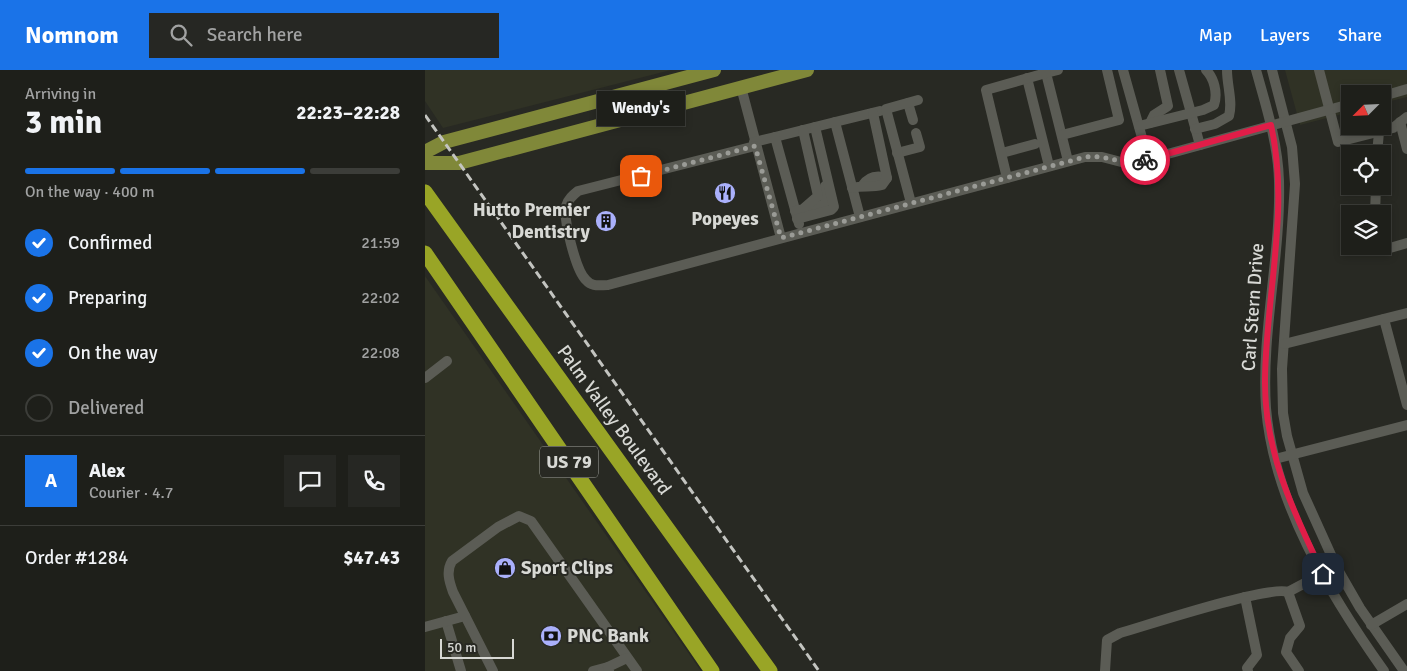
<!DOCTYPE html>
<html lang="en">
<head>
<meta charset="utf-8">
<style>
	:root { --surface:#1e1f1a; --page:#262723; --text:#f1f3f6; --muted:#a1a2a2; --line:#3c3d39; --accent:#1a73e8 }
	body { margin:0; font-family:Signika,sans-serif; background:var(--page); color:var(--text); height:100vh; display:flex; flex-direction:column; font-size:19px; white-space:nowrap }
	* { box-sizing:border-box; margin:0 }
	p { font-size:16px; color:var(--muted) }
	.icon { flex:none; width:28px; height:28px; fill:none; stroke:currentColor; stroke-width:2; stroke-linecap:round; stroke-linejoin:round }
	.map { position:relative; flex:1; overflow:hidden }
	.panel { display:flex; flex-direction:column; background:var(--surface); width:425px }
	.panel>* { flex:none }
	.needle { width:32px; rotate:246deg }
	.controls { position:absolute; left:916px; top:15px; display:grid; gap:10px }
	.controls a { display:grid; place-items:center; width:50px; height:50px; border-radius:0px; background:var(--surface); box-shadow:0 2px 8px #0003,0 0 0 1px var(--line); font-size:25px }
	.scale { position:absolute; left:15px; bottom:12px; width:74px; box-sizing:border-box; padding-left:5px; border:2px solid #d7d8d4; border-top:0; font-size:14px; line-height:18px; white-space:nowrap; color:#d7d8d4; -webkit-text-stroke:4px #282923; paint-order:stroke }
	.pin { position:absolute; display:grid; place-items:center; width:42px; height:42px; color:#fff; margin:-21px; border-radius:10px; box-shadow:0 2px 8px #0006 }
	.courier { position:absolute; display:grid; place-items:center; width:50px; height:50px; margin:-25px; border:4px solid #e11d48; border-radius:50%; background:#fff; color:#222; box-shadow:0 1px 6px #0007 }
	.bubble { position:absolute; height:35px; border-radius:0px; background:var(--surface); box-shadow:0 2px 8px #0003,0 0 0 1px var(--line); font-size:16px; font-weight:700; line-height:35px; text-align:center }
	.headline em { font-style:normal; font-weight:700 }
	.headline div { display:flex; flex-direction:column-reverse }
	.headline { display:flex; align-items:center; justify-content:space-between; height:85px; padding:0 25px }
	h1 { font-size:32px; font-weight:700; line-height:38px }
	.bar { display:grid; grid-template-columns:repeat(4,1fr); gap:8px 5px; align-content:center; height:60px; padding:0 25px }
	.bar i { height:6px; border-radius:4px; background:var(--line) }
	.bar .active { background:var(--accent) }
	.bar p { grid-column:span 4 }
	.line { display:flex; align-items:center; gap:12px; padding:0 25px; border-top:1px solid var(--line) }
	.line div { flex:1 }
	.round { display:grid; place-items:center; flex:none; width:52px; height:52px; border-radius:0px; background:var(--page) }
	ol { padding:0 25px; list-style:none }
	li { display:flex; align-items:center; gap:15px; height:55px }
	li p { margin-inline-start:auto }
	li .icon { padding:5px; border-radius:50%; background:var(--accent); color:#fff; stroke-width:4 }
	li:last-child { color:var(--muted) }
	li i { width:28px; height:28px; border:2px solid var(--line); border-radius:50% }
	header { display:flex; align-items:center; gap:30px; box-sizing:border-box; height:70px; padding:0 25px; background:var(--accent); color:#fff }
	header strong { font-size:24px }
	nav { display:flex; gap:28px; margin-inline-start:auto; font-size:18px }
	.search { width:350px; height:45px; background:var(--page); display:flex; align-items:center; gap:12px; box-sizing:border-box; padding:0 18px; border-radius:0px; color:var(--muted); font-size:19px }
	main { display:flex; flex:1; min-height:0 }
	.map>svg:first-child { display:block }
</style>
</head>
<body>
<header>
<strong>Nomnom</strong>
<div class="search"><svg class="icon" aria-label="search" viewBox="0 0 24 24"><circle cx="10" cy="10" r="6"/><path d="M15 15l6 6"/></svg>Search here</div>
<nav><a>Map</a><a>Layers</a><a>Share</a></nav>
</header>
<main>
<section class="panel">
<div class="headline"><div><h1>3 min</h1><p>Arriving in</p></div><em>22:23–22:28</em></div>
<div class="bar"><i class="active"></i><i class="active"></i><i class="active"></i><i></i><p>On the way · 400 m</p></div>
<ol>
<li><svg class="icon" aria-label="check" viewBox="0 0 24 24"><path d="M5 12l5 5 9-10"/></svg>Confirmed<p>21:59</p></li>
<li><svg class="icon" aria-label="check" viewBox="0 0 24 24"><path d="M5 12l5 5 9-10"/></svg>Preparing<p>22:02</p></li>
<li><svg class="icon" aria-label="check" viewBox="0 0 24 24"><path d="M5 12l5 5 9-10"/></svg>On the way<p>22:08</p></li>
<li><i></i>Delivered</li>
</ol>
<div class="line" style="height:90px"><b class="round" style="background:var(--accent);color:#fff">A</b><div><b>Alex</b><p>Courier · 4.7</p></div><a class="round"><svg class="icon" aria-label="chat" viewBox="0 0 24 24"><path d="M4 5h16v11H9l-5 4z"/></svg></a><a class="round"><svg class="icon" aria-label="phone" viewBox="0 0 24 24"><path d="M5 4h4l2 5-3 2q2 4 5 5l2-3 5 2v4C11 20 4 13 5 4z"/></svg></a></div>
<div class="line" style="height:65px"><div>Order #1284</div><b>$47.43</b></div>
</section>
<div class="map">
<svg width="982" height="601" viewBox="0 0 982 601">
	<rect width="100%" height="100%" fill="#282923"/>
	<g fill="#303225">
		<path d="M0 0H246L18 58 0 31Z"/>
		<path d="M860 0H982V27L958 33V24H925V42L875 55Z"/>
		<path d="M0 206 276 601H0Z"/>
	</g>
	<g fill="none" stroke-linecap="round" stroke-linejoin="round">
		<g stroke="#5b5c55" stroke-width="10">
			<path d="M633 0 621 3 643 91"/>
			<path d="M698 0 723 89"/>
			<path d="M754 0 775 75"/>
			<path d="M831 0C841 36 853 73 854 111 856 187 836 262 841 338 849 433 905 525 959 601"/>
			<path d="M847 0 867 77 870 114 857 299 858 343 862 366 878 423 912 498 935 538 979 601"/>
			<path d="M894 0 913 72 968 58 982 47"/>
			<path d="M602 8 624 96"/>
			<path d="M316 17 356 168"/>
			<path d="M958 26 982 19"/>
			<path d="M483 33 488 50"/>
			<path d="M410 52 455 41"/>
			<path d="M975 52 982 79"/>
			<path d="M725 53 729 45 743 36 735 0"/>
			<path d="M714 56 778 40 789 35C793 23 789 8 781 0"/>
			<path d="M770 59 790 54 804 46C808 31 802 16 802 0"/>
			<path d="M637 65 694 50 682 0"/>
			<path d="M350 67 410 52 435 147"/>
			<path d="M329 72 350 67 374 154"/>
			<path d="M330 76 153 121C148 125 143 129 141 136 138 149 151 201 161 210 167 217 174 215 183 215L660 87H677L700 93 717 91 925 34"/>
			<path d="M472 83 495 77 491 63"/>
			<path d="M577 83 610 74"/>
			<path d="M952 84 954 62"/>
			<path d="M582 108 561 20 621 3"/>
			<path d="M437 116C443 107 452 105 462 108"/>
			<path d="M427 118C438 115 446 118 457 115L462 108 448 43"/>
			<path d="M486 133 461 39 493 30"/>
			<path d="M386 140 399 134 402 127 400 116"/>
			<path d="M370 141 378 139 393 126 378 60"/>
			<path d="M950 144 951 116"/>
			<path d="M372 149 406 140 409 137 390 57"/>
			<path d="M951 176 958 180 982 173"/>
			<path d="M959 249 982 335"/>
			<path d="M859 274 982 243"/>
			<path d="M0 308 22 291"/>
			<path d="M850 389 982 355"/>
			<path d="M820 527 832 585 822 598 823 601"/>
			<path d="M21 551 36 601"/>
			<path d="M946 555 982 534"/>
			<path d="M0 557 40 546"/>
			<path d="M68 601 28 522C24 511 21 501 27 491L73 457 94 446 106 451 212 601"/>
			<path d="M168 601 183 597"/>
			<path d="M184 601 183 597 202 588"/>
			<path d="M680 601 682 570 695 563C723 555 843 515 863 522"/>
			<path d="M874 601 861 582 865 568 875 556 863 522 897 504"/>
		</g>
		<g stroke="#808839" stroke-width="14">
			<path d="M0 82 19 72 289 0"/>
			<path d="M0 93H34L382 0"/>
		</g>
		<g stroke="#99a526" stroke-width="15">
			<path d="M0 122 345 601"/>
			<path d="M0 183 287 601"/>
		</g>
		<path stroke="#c3c4c0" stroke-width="3" stroke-dasharray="8 4" stroke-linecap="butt" d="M0 45 394 601"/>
	</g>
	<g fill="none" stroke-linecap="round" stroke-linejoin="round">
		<path stroke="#9a9b96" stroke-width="5" stroke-dasharray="0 9" d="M216 106 330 76 356 168 660 87C684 84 693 96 720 90"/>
		<path stroke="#e11d48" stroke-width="6" d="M720 90 846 55C865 139 841 224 840 309 839 381 868 441 898 504"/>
	</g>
	<defs>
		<g id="restaurant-disc" transform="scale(1.125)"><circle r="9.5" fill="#aab0fb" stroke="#282923"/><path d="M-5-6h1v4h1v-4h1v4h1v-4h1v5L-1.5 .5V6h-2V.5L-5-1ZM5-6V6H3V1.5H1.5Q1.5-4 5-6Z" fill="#111"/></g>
		<g id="building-disc" transform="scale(1.125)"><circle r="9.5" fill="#aab0fb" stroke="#282923"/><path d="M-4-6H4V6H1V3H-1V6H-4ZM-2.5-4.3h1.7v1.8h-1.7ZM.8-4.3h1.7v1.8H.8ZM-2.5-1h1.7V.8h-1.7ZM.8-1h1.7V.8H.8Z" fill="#111"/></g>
		<g id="shop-disc" transform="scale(1.125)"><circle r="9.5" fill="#aab0fb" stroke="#282923"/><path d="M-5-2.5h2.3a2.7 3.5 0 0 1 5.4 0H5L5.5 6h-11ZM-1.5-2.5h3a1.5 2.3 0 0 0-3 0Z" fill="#111"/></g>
		<g id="bank-disc" transform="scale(1.125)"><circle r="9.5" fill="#aab0fb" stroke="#282923"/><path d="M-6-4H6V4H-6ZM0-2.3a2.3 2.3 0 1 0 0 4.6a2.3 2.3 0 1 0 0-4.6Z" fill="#111"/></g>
	</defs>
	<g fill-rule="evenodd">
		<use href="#restaurant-disc" x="300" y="123"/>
		<use href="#building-disc" x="181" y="151"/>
		<use href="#shop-disc" x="80" y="498"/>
		<use href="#bank-disc" x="126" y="566"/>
	</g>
	<g text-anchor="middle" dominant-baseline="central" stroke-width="4" stroke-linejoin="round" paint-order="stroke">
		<rect fill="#282923" stroke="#a2a49f" stroke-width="1" x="115" y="376.5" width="58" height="31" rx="4"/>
		<g font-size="18" font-weight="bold" fill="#d7d8d4">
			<text x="144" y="392">US 79</text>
		</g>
		<g font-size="19" font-weight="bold" fill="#d7d8d4" stroke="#282923" text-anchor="start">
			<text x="165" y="140" text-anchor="end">Hutto Premier<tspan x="165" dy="22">Dentistry</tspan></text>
			<text x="300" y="149" text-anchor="middle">Popeyes</text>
			<text x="96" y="498">Sport Clips</text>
			<text x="142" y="566">PNC Bank</text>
		</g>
		<g font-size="19" fill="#d7d8d4" stroke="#282923">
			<text transform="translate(828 237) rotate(-86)">Carl Stern Drive</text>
			<text transform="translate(189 350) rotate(54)">Palm Valley Boulevard</text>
		</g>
	</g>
</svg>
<div class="controls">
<a><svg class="needle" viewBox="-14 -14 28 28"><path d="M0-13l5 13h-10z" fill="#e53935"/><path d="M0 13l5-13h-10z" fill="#a1a2a2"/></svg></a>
<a><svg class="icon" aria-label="locate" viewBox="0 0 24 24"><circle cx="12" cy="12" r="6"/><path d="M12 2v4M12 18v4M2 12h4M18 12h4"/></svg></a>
<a><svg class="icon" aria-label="layers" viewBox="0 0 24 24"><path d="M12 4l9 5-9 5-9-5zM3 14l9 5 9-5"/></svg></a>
</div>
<div class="scale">50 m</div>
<div class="pin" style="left:216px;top:106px;background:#ea580c"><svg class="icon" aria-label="bag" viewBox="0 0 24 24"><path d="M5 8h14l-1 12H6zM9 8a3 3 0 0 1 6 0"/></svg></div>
<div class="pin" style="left:898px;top:504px;background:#1f2937"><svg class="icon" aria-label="home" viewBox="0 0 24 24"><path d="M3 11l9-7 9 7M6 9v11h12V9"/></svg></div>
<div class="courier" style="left:720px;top:90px"><svg class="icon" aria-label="bike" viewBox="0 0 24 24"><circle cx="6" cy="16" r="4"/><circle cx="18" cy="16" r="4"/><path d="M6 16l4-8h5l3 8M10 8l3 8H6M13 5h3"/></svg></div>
<div class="bubble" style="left:172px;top:21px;width:88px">Wendy's</div>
</div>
</main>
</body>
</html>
